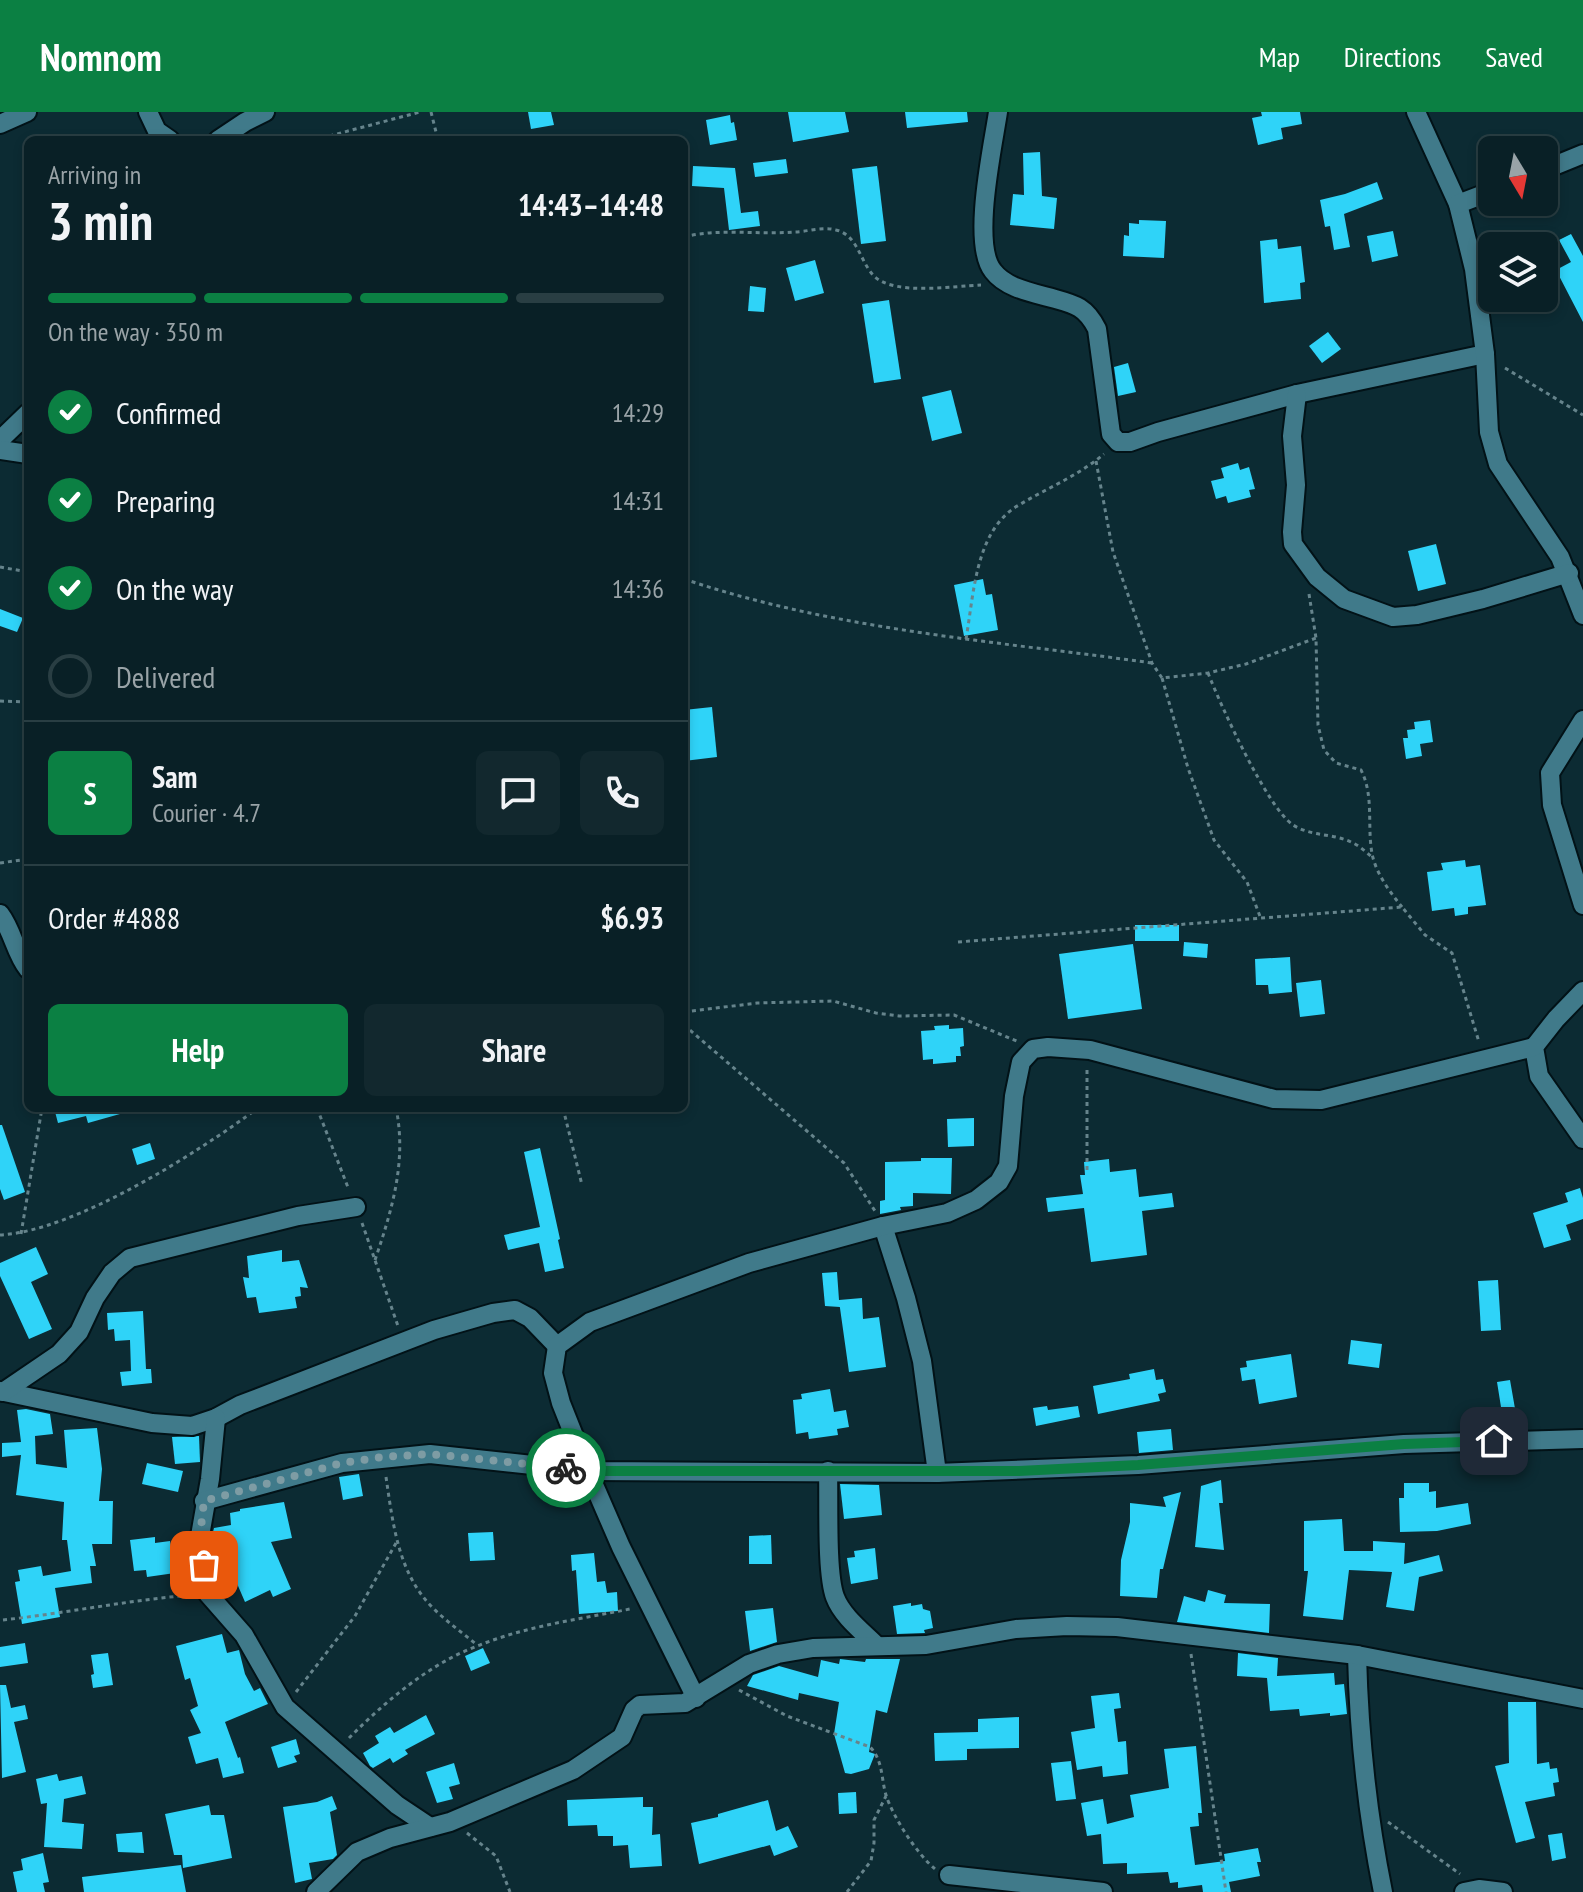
<!DOCTYPE html>
<html lang="en">
<head>
<meta charset="utf-8">
<style>
	:root { --surface:#092026; --page:#12282e; --text:#f1f3f6; --muted:#99a3a7; --line:#293e43; --accent:#0b8043 }
	body { margin:0; font-family:"PT Sans Narrow",sans-serif; background:var(--page); color:var(--text); height:100vh; display:flex; flex-direction:column; font-size:30px; white-space:nowrap }
	* { box-sizing:border-box; margin:0 }
	p { font-size:26px; color:var(--muted) }
	.icon { flex:none; width:44px; height:44px; fill:none; stroke:currentColor; stroke-width:2; stroke-linecap:round; stroke-linejoin:round }
	.map { position:relative; flex:1; overflow:hidden }
	.side { position:absolute; left:24px; top:24px; width:664px; height:976px; display:flex; flex-direction:column; background:var(--surface); border-radius:12px; box-shadow:0 4px 12px #0003,0 0 0 2px var(--line) }
	.side>* { flex:none }
	.needle { width:52px; rotate:170deg }
	.buttons { position:absolute; left:1478px; top:24px; display:grid; gap:16px }
	.buttons a { display:grid; place-items:center; width:80px; height:80px; border-radius:12px; background:var(--surface); box-shadow:0 4px 12px #0003,0 0 0 2px var(--line); font-size:40px }
	.pin { position:absolute; display:grid; place-items:center; width:68px; height:68px; color:#fff; margin:-34px; border-radius:16px; box-shadow:0 4px 12px #0006 }
	.courier { position:absolute; display:grid; place-items:center; width:80px; height:80px; margin:-40px; border:6px solid #0b8043; border-radius:50%; background:#fff; color:#222; box-shadow:0 2px 10px #0007 }
	.headline em { font-style:normal; font-weight:600 }
	.headline div { display:flex; flex-direction:column-reverse }
	.headline { display:flex; align-items:center; justify-content:space-between; height:136px; padding:0 24px }
	h1 { font-size:52px; font-weight:600; line-height:60px }
	.bar { display:grid; grid-template-columns:repeat(4,1fr); gap:12px 8px; align-content:center; height:96px; padding:0 24px }
	.bar i { height:10px; border-radius:6px; background:var(--line) }
	.bar .current { background:var(--accent) }
	.bar p { grid-column:span 4 }
	.line { display:flex; align-items:center; gap:20px; padding:0 24px; border-top:2px solid var(--line) }
	.line div { flex:1 }
	.round { display:grid; place-items:center; flex:none; width:84px; height:84px; border-radius:12px; background:var(--page) }
	ol { padding:0 24px; list-style:none }
	li { display:flex; align-items:center; gap:24px; height:88px }
	li p { margin-inline-start:auto }
	li .icon { padding:8px; border-radius:50%; background:var(--accent); color:#fff; stroke-width:4 }
	li:last-child { color:var(--muted) }
	li i { width:44px; height:44px; border:4px solid var(--line); border-radius:50% }
	.cta { display:flex; gap:16px; margin-top:auto; padding:16px 24px }
	.cta a { flex:1; height:92px; border-radius:12px; background:var(--accent); color:#fff; font-size:32px; font-weight:600; line-height:92px; text-align:center }
	.cta a+a { background:var(--page); color:var(--text) }
	header { display:flex; align-items:center; gap:48px; box-sizing:border-box; height:112px; padding:0 40px; background:var(--accent); color:#fff }
	header strong { font-size:38px }
	nav { display:flex; gap:44px; margin-inline-start:auto; font-size:28px }
	.map>svg:first-child { display:block }
</style>
</head>
<body>
<header>
<strong>Nomnom</strong>
<nav><a>Map</a><a>Directions</a><a>Saved</a></nav>
</header>
<div class="map">
<svg width="1583" height="1780" viewBox="0 0 1583 1780">
	<rect width="100%" height="100%" fill="#0c2b33"/>
	<g fill="#2fd3f8">
		<path d="M528 0H551L554 13 531 17Z"/>
		<path d="M788 0H845L849 20 793 30Z"/>
		<path d="M905 0H967L968 10 907 16Z"/>
		<path d="M1261 0H1300L1302 12 1281 16 1283 27 1258 33 1252 6 1262 4Z"/>
		<path d="M730 3 731 11 734 10 737 28 710 33 706 8Z"/>
		<path d="M1040 40 1042 84 1057 86 1054 117 1010 113 1013 82 1024 83 1023 41Z"/>
		<path d="M786 47 788 61 755 65 753 51Z"/>
		<path d="M693 54 735 56 741 101 758 99 760 114 729 118 724 76 692 74Z"/>
		<path d="M877 54 886 129 861 132 852 57Z"/>
		<path d="M1377 70 1383 87 1344 102 1350 135 1334 138 1330 114 1325 115 1320 88 1345 82Z"/>
		<path d="M1139 108 1166 109 1164 146 1123 144 1124 123 1129 124V111L1139 112Z"/>
		<path d="M1393 119 1398 144 1372 150 1367 124Z"/>
		<path d="M1571 122 1583 144V210L1556 158 1571 150 1559 128Z"/>
		<path d="M1277 127 1278 137 1301 134 1305 170 1300 171 1301 187 1264 191 1260 129Z"/>
		<path d="M815 148 824 181 795 189 786 156Z"/>
		<path d="M750 174 766 176 764 200 748 199Z"/>
		<path d="M889 188 901 267 874 271 862 192Z"/>
		<path d="M1328 220 1341 237 1322 251 1309 234Z"/>
		<path d="M1128 251 1136 280 1118 284 1114 255Z"/>
		<path d="M951 278 962 321 932 329 922 285Z"/>
		<path d="M1238 351 1240 358 1249 355 1255 377 1249 378 1251 385 1228 391 1226 384 1216 387 1211 369 1224 366 1221 356Z"/>
		<path d="M1436 432 1446 472 1418 479 1408 439Z"/>
		<path d="M983 467 986 483 992 482 998 518 964 524 954 473Z"/>
		<path d="M0 497 23 506 17 520 0 514Z"/>
		<path d="M712 595 717 645 684 649V598Z"/>
		<path d="M1430 608 1433 630 1420 632 1422 644 1406 647 1403 626H1408L1407 618 1415 617 1414 610Z"/>
		<path d="M1465 748 1466 755 1480 753 1486 793 1468 795V802L1455 804 1454 796 1432 799 1427 760 1443 758 1441 751Z"/>
		<rect x="1135" y="813" width="44" height="16"/>
		<path d="M1184 830 1208 832 1207 846 1183 844Z"/>
		<path d="M1133 832 1142 897 1068 907 1059 842Z"/>
		<path d="M1290 845 1292 880 1269 882 1268 873H1256L1255 847Z"/>
		<path d="M1321 868 1325 902 1300 905 1296 871Z"/>
		<path d="M949 913V917L963 916 964 934 960 935 961 944H956V950L933 952V947L923 948 921 919 935 918 934 914Z"/>
		<path d="M54 996H127V1000L88 1011 86 1004 58 1011Z"/>
		<path d="M974 1006V1034L948 1035 947 1007Z"/>
		<path d="M0 1013H2L25 1080 4 1088 0 1077Z"/>
		<path d="M150 1031 155 1047 137 1053 132 1037Z"/>
		<path d="M540 1036 560 1127 558 1128 564 1156 545 1160 539 1131 508 1138 504 1123 540 1115 524 1040Z"/>
		<path d="M921 1046H952L951 1082 913 1081V1094L900 1095 901 1098 880 1102V1089L885 1088V1050L921 1049Z"/>
		<path d="M1109 1047 1110 1060 1136 1057 1139 1085 1172 1081 1174 1095 1142 1099 1147 1143 1091 1150 1084 1096 1048 1100 1046 1086 1083 1082 1080 1063H1085L1084 1050Z"/>
		<path d="M1580 1076 1583 1086V1107L1566 1113 1571 1128 1544 1136 1533 1101 1568 1090 1565 1081Z"/>
		<path d="M36 1135 48 1162 31 1170 52 1217 29 1227 0 1164V1151Z"/>
		<path d="M282 1138V1150L299 1148 308 1176 300 1175 301 1184 295 1185 297 1196 259 1201 256 1185 247 1186 243 1165 249 1166 247 1144Z"/>
		<path d="M837 1160 839 1188 862 1186 863 1207 879 1205 886 1255 849 1260 839 1189 840 1195 825 1194 822 1161Z"/>
		<path d="M1498 1168 1501 1218 1481 1219 1478 1169Z"/>
		<path d="M143 1199 146 1257H151L152 1271 122 1274 120 1260 131 1259 130 1228 115 1229 114 1217 108 1218 107 1201Z"/>
		<path d="M1351 1228 1382 1232 1379 1256 1348 1252Z"/>
		<path d="M1291 1242 1297 1285 1259 1292 1255 1267 1242 1269 1240 1256 1247 1255 1246 1249Z"/>
		<path d="M1154 1257 1156 1268 1163 1267 1166 1280 1158 1282 1160 1289 1098 1302 1093 1274 1130 1267 1129 1262Z"/>
		<path d="M1510 1268 1517 1308 1494 1312 1492 1296 1501 1295 1497 1270Z"/>
		<path d="M830 1277 834 1300 846 1298 849 1315 837 1317 838 1323 809 1327 808 1320 796 1322 793 1288 802 1287 801 1282Z"/>
		<path d="M1047 1294 1048 1298 1078 1294 1080 1305 1036 1314 1033 1296Z"/>
		<path d="M26 1297 50 1302 53 1322 35 1324 36 1352 67 1356 64 1318 97 1316 102 1357 99 1389H113L112 1432H92L96 1454H90L92 1471 55 1476 60 1505 22 1512 15 1470 20 1469 18 1458 41 1454 43 1464 71 1459 67 1428H62L64 1390 16 1383 21 1343 2 1345V1331L21 1330 17 1298Z"/>
		<path d="M1171 1317 1173 1338 1139 1341 1137 1320Z"/>
		<path d="M199 1324 200 1350 175 1352 172 1325Z"/>
		<path d="M147 1351 183 1359 178 1380 142 1372Z"/>
		<path d="M359 1362 363 1384 343 1388 339 1365Z"/>
		<path d="M1221 1368 1223 1391H1219L1224 1438 1195 1435 1201 1374Z"/>
		<path d="M1404 1371H1429V1380L1436 1379V1396L1468 1391 1471 1412 1437 1419 1400 1420 1399 1386H1404Z"/>
		<path d="M840 1372 879 1373 882 1403 844 1407Z"/>
		<path d="M1181 1380 1163 1457H1160L1157 1486 1120 1484 1121 1448 1130 1410V1391L1166 1395 1163 1385Z"/>
		<path d="M284 1390 292 1426 271 1430 291 1477 273 1485 270 1478 245 1490 232 1460 217 1462 212 1424 214 1416 231 1413 230 1401 240 1399V1397Z"/>
		<path d="M1342 1407 1344 1439H1373V1429L1405 1431 1404 1452 1439 1443 1443 1459 1419 1465 1414 1499 1386 1495 1392 1460 1349 1458 1343 1508 1303 1504 1308 1459H1304V1409Z"/>
		<path d="M493 1420 495 1448 470 1449 468 1421Z"/>
		<path d="M771 1423 772 1452H749V1424Z"/>
		<path d="M155 1425V1431L170 1429 175 1461 147 1465 146 1458 134 1459 130 1428Z"/>
		<path d="M875 1436 878 1467 851 1472 847 1446 855 1445 854 1439Z"/>
		<path d="M594 1441 597 1470 605 1469 607 1481 617 1480 618 1499 579 1502 576 1458 572 1459 571 1443Z"/>
		<path d="M1208 1478 1226 1483 1224 1491 1270 1492 1269 1521 1177 1510 1184 1484 1205 1490Z"/>
		<path d="M911 1491V1494L922 1492 923 1497 930 1499 933 1516 924 1518 925 1521 897 1522 893 1494Z"/>
		<path d="M773 1496 777 1530 750 1539 745 1499Z"/>
		<path d="M222 1522 227 1541 239 1538 245 1562 254 1579 260 1576 268 1592 225 1610 238 1646 240 1645 244 1661 223 1666 218 1646 196 1652 188 1625 201 1621 190 1598 198 1594 190 1566 185 1568 176 1534Z"/>
		<path d="M25 1531 28 1551 0 1555V1535Z"/>
		<path d="M483 1536 490 1551 471 1559 465 1544Z"/>
		<path d="M108 1541 113 1573 93 1576 91 1563 94 1562 91 1543Z"/>
		<path d="M1238 1541 1278 1546 1277 1564 1334 1561 1335 1573 1344 1572 1347 1602 1330 1604V1601L1300 1604 1299 1597 1270 1599 1267 1566 1237 1564Z"/>
		<path d="M840 1547 865 1550 866 1547H900L887 1601 876 1598 869 1640 875 1642 869 1657 851 1662 845 1661 834 1622 839 1590 799 1581 798 1588 747 1574 753 1563 779 1554 818 1565 821 1548 839 1552Z"/>
		<path d="M0 1573H6L11 1596 25 1593 28 1607 14 1610 26 1660 2 1666Z"/>
		<path d="M1119 1581 1121 1596 1114 1597 1118 1630 1126 1629 1128 1662 1103 1665 1102 1654 1077 1658 1071 1620 1095 1616 1091 1584Z"/>
		<path d="M1508 1590H1536L1537 1652 1549 1650 1550 1657 1557 1656 1559 1670 1553 1671 1555 1684 1525 1690 1535 1726 1516 1731 1495 1654 1509 1651Z"/>
		<path d="M426 1603 435 1622 405 1638 408 1642 393 1651 390 1646 373 1656 370 1654 363 1641 379 1631 375 1624 390 1615 394 1621Z"/>
		<path d="M1019 1605V1636L967 1637V1648L935 1649 934 1621 978 1620V1607Z"/>
		<path d="M296 1627 300 1642 294 1644 297 1650 278 1656 271 1635Z"/>
		<path d="M1196 1634 1202 1701H1198L1199 1714 1190 1715 1195 1753 1225 1749 1224 1742 1258 1736 1261 1750H1257L1260 1764 1229 1770 1231 1780H1203L1202 1773 1178 1776V1770L1170 1771 1168 1760 1127 1762V1751L1103 1752 1101 1722 1087 1724 1081 1691 1103 1687 1107 1712 1134 1705 1130 1683 1169 1676 1164 1637Z"/>
		<path d="M1071 1649 1076 1687 1056 1689 1051 1651Z"/>
		<path d="M454 1651 460 1672 449 1675 453 1687 437 1691 426 1660Z"/>
		<path d="M57 1662 59 1669 82 1664 86 1682 64 1687 62 1710 84 1712 82 1737 44 1735 47 1691 41 1692 36 1667Z"/>
		<path d="M856 1680 857 1701 839 1702 838 1681Z"/>
		<path d="M332 1684 337 1697 330 1700 337 1743 333 1747 309 1751 312 1767 295 1771 283 1695 317 1690Z"/>
		<path d="M643 1685V1695H653L652 1723 660 1722 662 1754 630 1756 628 1733 613 1734V1724H598L597 1713 568 1714 567 1688Z"/>
		<path d="M768 1688 776 1719 788 1714 798 1735 774 1744 770 1733 699 1752 691 1711 718 1705V1702Z"/>
		<path d="M209 1693 211 1703H224L232 1746 183 1756 182 1743H174L165 1702Z"/>
		<path d="M142 1720 144 1741 118 1740 116 1722Z"/>
		<path d="M1562 1721 1566 1746 1552 1749 1548 1723Z"/>
		<path d="M43 1741 49 1770 43 1771 45 1780H17L13 1760 23 1758 21 1747Z"/>
		<path d="M181 1753 186 1780H84L82 1765Z"/>
	</g>
	<g fill="none" stroke-linecap="round" stroke-linejoin="round">
		<g stroke="#021217" stroke-width="22">
			<g id="minor">
				<path d="M148 0 157 19 170 28"/>
				<path d="M998 0C993 34 971 132 993 159 1005 175 1029 180 1048 185 1073 192 1085 193 1097 217L1111 322 1118 330H1130L1158 320 1297 282 1485 242"/>
				<path d="M1416 0 1458 92 1474 157 1485 242 1489 320 1498 352 1560 445 1583 503"/>
				<path d="M0 12 27 0"/>
				<path d="M218 28 245 10 265 0"/>
				<path d="M1544 58 1583 42"/>
				<path d="M1458 92 1492 79"/>
				<path d="M1297 282 1292 324 1296 373 1292 420 1293 432 1317 465 1344 487 1393 505 1417 503 1483 487 1569 461"/>
				<path d="M0 328 28 301"/>
				<path d="M0 338 28 342"/>
				<path d="M1583 608 1550 661 1552 693 1583 793"/>
				<path d="M0 802C13 819 15 841 28 857"/>
				<path d="M1583 879 1556 907 1534 935 1539 964 1583 1027"/>
				<path d="M883 1114 906 1186 922 1249 937 1361"/>
				<path d="M0 1279 152 1311 192 1314 216 1306 240 1293 434 1218 493 1201 515 1198 530 1206 557 1234"/>
				<path d="M3 1280 59 1242 79 1220 95 1186 112 1161 130 1146 298 1104 356 1095"/>
				<path d="M216 1306 210 1367 200 1424 208 1482 244 1523 285 1595 397 1693 430 1715"/>
				<path d="M828 1359C829 1389 826 1461 835 1485 842 1504 863 1520 876 1533"/>
				<path d="M204 1389 342 1351 430 1342 588 1359 937 1361 1138 1353 1404 1332 1583 1327"/>
				<path d="M1357 1543C1359 1623 1367 1701 1383 1780"/>
				<path d="M696 1586 621 1435 588 1359 561 1291 553 1261 557 1234 590 1210 749 1151 883 1114 947 1101 976 1088 999 1070 1008 1054 1014 984 1021 950 1033 937 1048 935 1090 938 1274 987 1321 988 1534 935"/>
				<path d="M949 1763 1103 1780"/>
				<path d="M316 1780 357 1740 390 1726 450 1710 573 1658 622 1625 634 1598 640 1593 685 1591 749 1552 778 1542 813 1536 926 1533 1016 1517 1067 1514 1117 1515 1357 1543 1583 1587"/>
				<path d="M1464 1780 1479 1777 1503 1780"/>
			</g>
		</g>
		<g stroke="#66848c" stroke-width="3" stroke-dasharray="4 4" stroke-linecap="butt">
			<path d="M431 0 438 28"/>
			<path d="M314 28 420 0"/>
			<path d="M684 125C719 116 758 123 794 120 807 120 823 114 836 118 858 123 860 150 874 164 894 184 954 174 981 173"/>
			<path d="M1505 256 1583 303"/>
			<path d="M1096 349 1113 440 1152 551 1162 566 1208 561 1246 552 1316 526"/>
			<path d="M0 455 28 460"/>
			<path d="M684 467C835 518 995 529 1152 551"/>
			<path d="M1309 482 1316 526 1318 613 1324 638 1336 651 1361 658C1375 685 1366 717 1373 746 1378 764 1390 780 1402 795"/>
			<path d="M966 527C974 482 975 418 1019 393 1047 376 1078 364 1104 342"/>
			<path d="M1208 561C1221 594 1267 695 1293 713 1312 725 1334 721 1353 731 1360 734 1367 741 1373 746"/>
			<path d="M1162 566 1188 656 1214 728 1247 770 1261 807"/>
			<path d="M0 589 28 590"/>
			<path d="M0 751 28 747"/>
			<path d="M958 830 1402 795 1425 823 1452 841 1479 930"/>
			<path d="M684 900 757 891 833 889 876 901 899 904 954 903 1019 930"/>
			<path d="M684 913 844 1051 875 1099"/>
			<path d="M317 996 349 1078"/>
			<path d="M563 996 582 1073"/>
			<path d="M1087 1058V954"/>
			<path d="M362 1111 398 1214"/>
			<path d="M21 1122 42 996"/>
			<path d="M0 1123C75 1119 197 1041 258 996"/>
			<path d="M375 1148C392 1098 407 1049 396 996"/>
			<path d="M386 1365C393 1412 398 1462 434 1497 447 1510 463 1521 477 1533"/>
			<path d="M3 1508C67 1501 129 1488 192 1483"/>
			<path d="M1191 1542 1226 1780"/>
			<path d="M739 1578 787 1604 870 1635C883 1648 881 1666 886 1683 893 1705 917 1742 935 1757"/>
			<path d="M296 1580 355 1504 396 1431"/>
			<path d="M349 1626C386 1589 430 1551 480 1533 527 1514 580 1507 630 1497"/>
			<path d="M1388 1710 1460 1762"/>
			<path d="M467 1721 496 1744 510 1780"/>
			<path d="M847 1780 871 1749 874 1731V1708L886 1684"/>
		</g>
		<use href="#minor" stroke="#407a8a" stroke-width="18"/>
	</g>
	<g fill="none" stroke-linecap="round" stroke-linejoin="round">
		<path stroke="#7e9ca4" stroke-width="8" stroke-dasharray="0 14.4" d="M204 1453 200 1424 204 1389 342 1351 383 1345 430 1342 566 1356"/>
		<path stroke="#0b8043" stroke-width="10" d="M566 1356 588 1359H1019L1138 1353 1404 1332 1494 1329"/>
	</g>
</svg>
<div class="buttons">
<a><svg class="needle" viewBox="-14 -14 28 28"><path d="M0-13l5 13h-10z" fill="#e53935"/><path d="M0 13l5-13h-10z" fill="#99a3a7"/></svg></a>
<a><svg class="icon" aria-label="layers" viewBox="0 0 24 24"><path d="M12 4l9 5-9 5-9-5zM3 14l9 5 9-5"/></svg></a>
</div>
<div class="pin" style="left:204px;top:1453px;background:#ea580c"><svg class="icon" aria-label="bag" viewBox="0 0 24 24"><path d="M5 8h14l-1 12H6zM9 8a3 3 0 0 1 6 0"/></svg></div>
<div class="pin" style="left:1494px;top:1329px;background:#1f2937"><svg class="icon" aria-label="home" viewBox="0 0 24 24"><path d="M3 11l9-7 9 7M6 9v11h12V9"/></svg></div>
<div class="courier" style="left:566px;top:1356px"><svg class="icon" aria-label="bike" viewBox="0 0 24 24"><circle cx="6" cy="16" r="4"/><circle cx="18" cy="16" r="4"/><path d="M6 16l4-8h5l3 8M10 8l3 8H6M13 5h3"/></svg></div>
<section class="side">
<div class="headline"><div><h1>3 min</h1><p>Arriving in</p></div><em>14:43–14:48</em></div>
<div class="bar"><i class="current"></i><i class="current"></i><i class="current"></i><i></i><p>On the way · 350 m</p></div>
<ol>
<li><svg class="icon" aria-label="check" viewBox="0 0 24 24"><path d="M5 12l5 5 9-10"/></svg>Confirmed<p>14:29</p></li>
<li><svg class="icon" aria-label="check" viewBox="0 0 24 24"><path d="M5 12l5 5 9-10"/></svg>Preparing<p>14:31</p></li>
<li><svg class="icon" aria-label="check" viewBox="0 0 24 24"><path d="M5 12l5 5 9-10"/></svg>On the way<p>14:36</p></li>
<li><i></i>Delivered</li>
</ol>
<div class="line" style="height:144px"><b class="round" style="background:var(--accent);color:#fff">S</b><div><b>Sam</b><p>Courier · 4.7</p></div><a class="round"><svg class="icon" aria-label="chat" viewBox="0 0 24 24"><path d="M4 5h16v11H9l-5 4z"/></svg></a><a class="round"><svg class="icon" aria-label="phone" viewBox="0 0 24 24"><path d="M5 4h4l2 5-3 2q2 4 5 5l2-3 5 2v4C11 20 4 13 5 4z"/></svg></a></div>
<div class="line" style="height:104px"><div>Order #4888</div><b>$6.93</b></div>
<div class="cta"><a>Help</a><a>Share</a></div>
</section>
</div>
</body>
</html>
